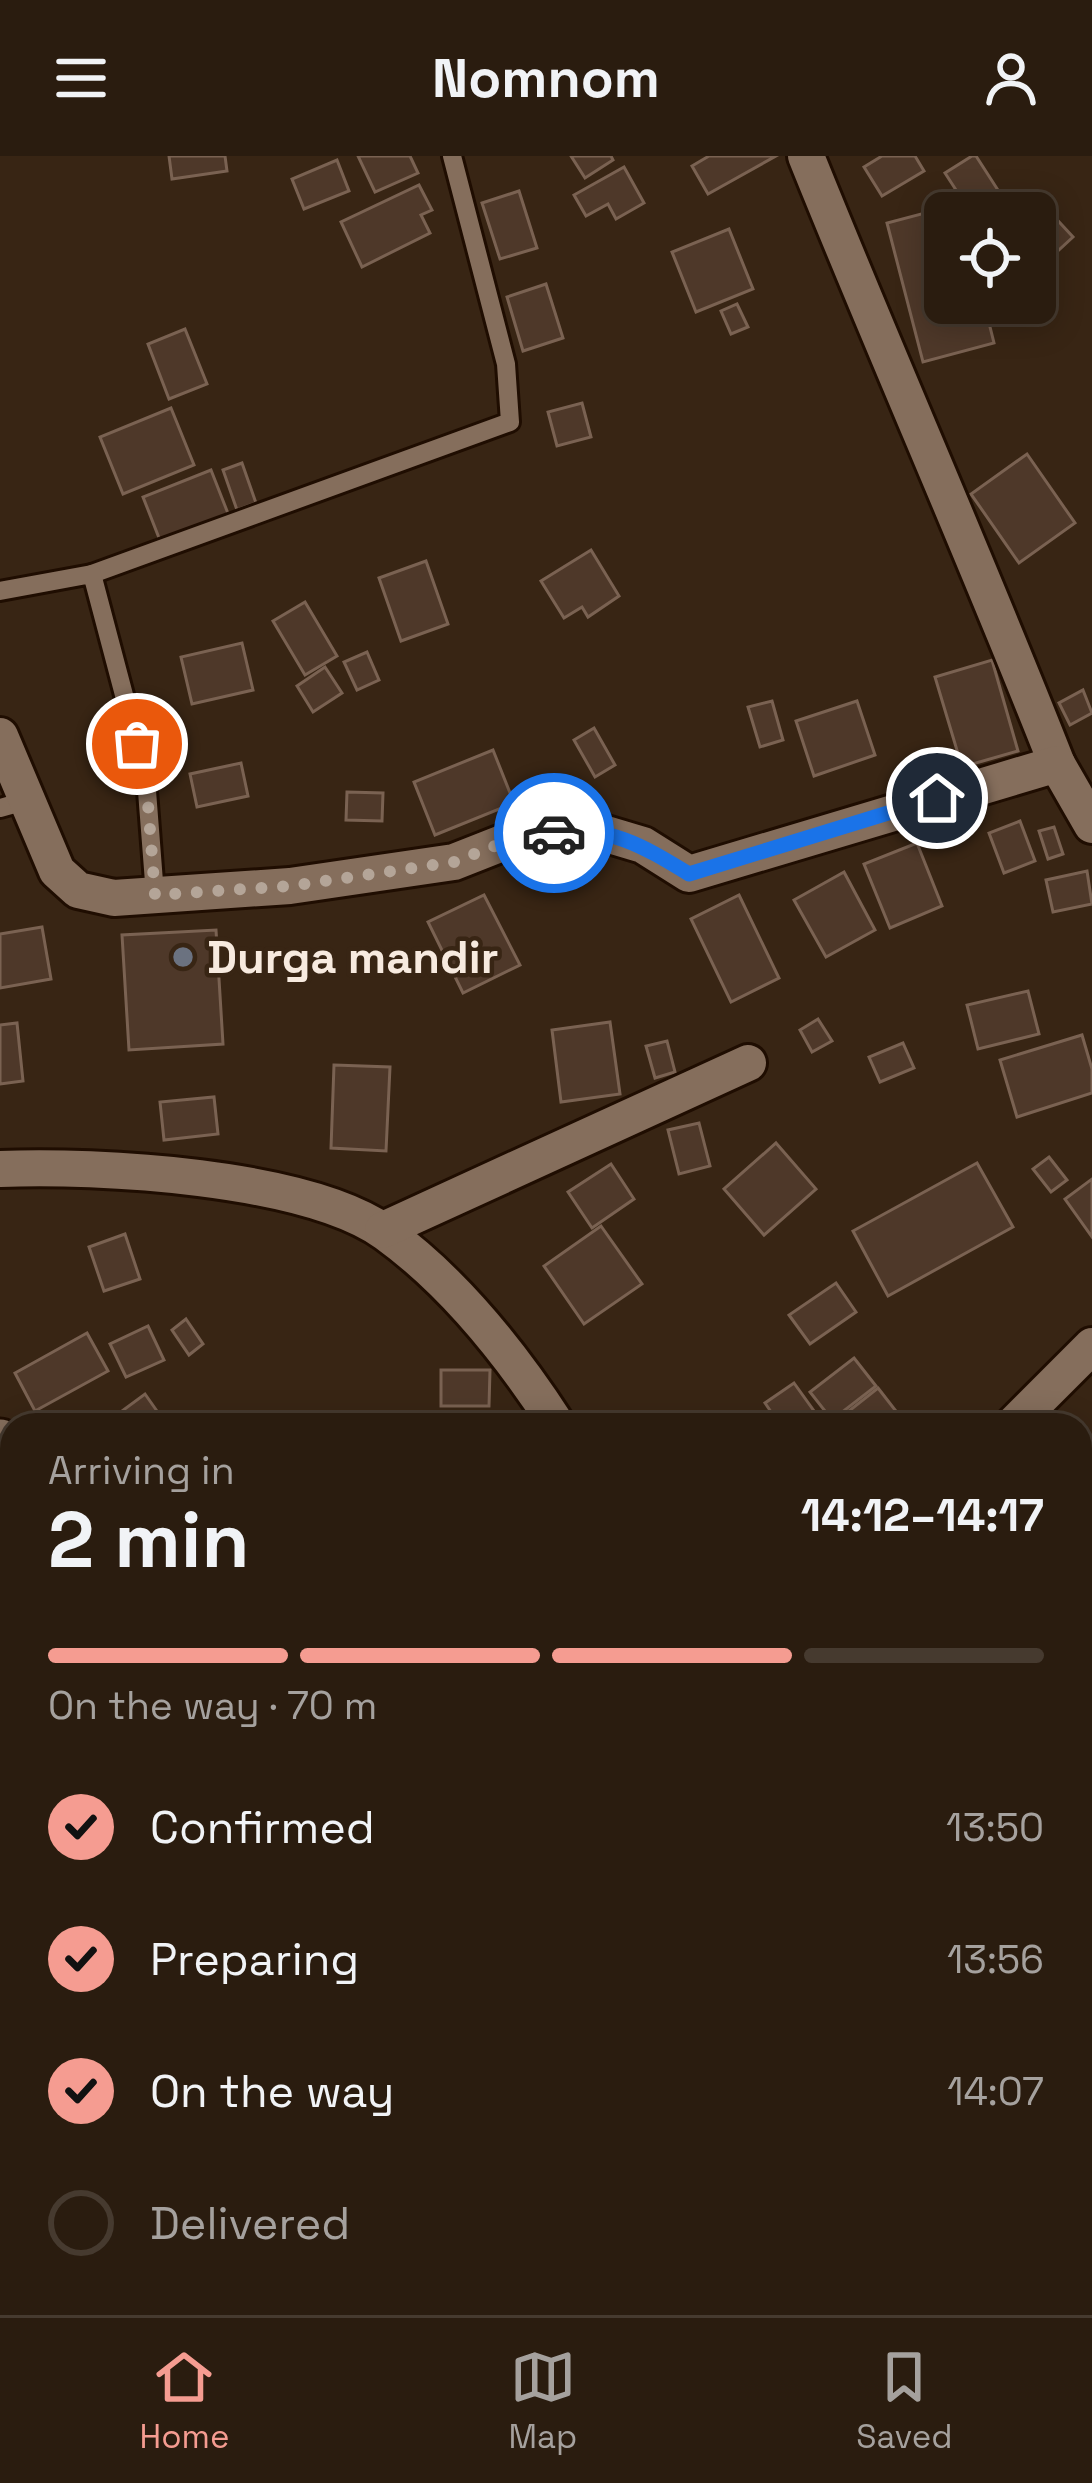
<!DOCTYPE html>
<html lang="en">
<head>
<meta charset="utf-8">
<style>
	:root { --surface:#2a1c0f; --page:#322518; --text:#f1f3f6; --muted:#a5a19e; --line:#463a2f; --accent:#f59c91 }
	body { margin:0; font-family:"Space Grotesk",sans-serif; background:var(--page); color:var(--text); height:100vh; display:flex; flex-direction:column; font-size:45px; white-space:nowrap }
	* { box-sizing:border-box; margin:0 }
	p { font-size:39px; color:var(--muted) }
	.icon { flex:none; width:66px; height:66px; fill:none; stroke:currentColor; stroke-width:2; stroke-linecap:round; stroke-linejoin:round }
	.map { position:relative; flex:1; overflow:hidden }
	.drawer { position:absolute; left:0px; top:1257px; width:1092px; height:903px; display:flex; flex-direction:column; background:var(--surface); border-radius:36px 36px 0 0; box-shadow:0 6px 30px #0003,0 0 0 3px var(--line) }
	.drawer>* { flex:none }
	.buttons { position:absolute; left:924px; top:36px; display:grid; gap:24px }
	.buttons a { display:grid; place-items:center; width:132px; height:132px; border-radius:18px; background:var(--surface); box-shadow:0 6px 30px #0003,0 0 0 3px var(--line); font-size:60px }
	.pin { position:absolute; display:grid; place-items:center; width:102px; height:102px; color:#fff; margin:-51px; border:6px solid #fff; border-radius:50%; box-shadow:0 3px 12px #0007 }
	.courier { position:absolute; display:grid; place-items:center; width:120px; height:120px; margin:-60px; border:9px solid #1a73e8; border-radius:50%; background:#fff; color:#222; box-shadow:0 3px 15px #0007 }
	.head em { font-style:normal; font-weight:800 }
	.head div { display:flex; flex-direction:column-reverse }
	.head { display:flex; align-items:center; justify-content:space-between; height:204px; padding:0 48px }
	h1 { font-size:78px; font-weight:800; line-height:90px }
	.bar { display:grid; grid-template-columns:repeat(4,1fr); gap:18px 12px; align-content:center; height:144px; padding:0 48px }
	.bar i { height:15px; border-radius:9px; background:var(--line) }
	.bar .on { background:var(--accent) }
	.bar p { grid-column:span 4 }
	ol { padding:0 48px; list-style:none }
	li { display:flex; align-items:center; gap:36px; height:132px }
	li p { margin-inline-start:auto }
	li .icon { padding:12px; border-radius:50%; background:var(--accent); color:#111; stroke-width:4 }
	li:last-child { color:var(--muted) }
	li i { width:66px; height:66px; border:6px solid var(--line); border-radius:50% }
	header { display:flex; justify-content:space-between; align-items:center; height:156px; padding:0 48px; background:var(--surface); font-size:54px; font-weight:800 }
	.tabs { display:flex; justify-content:space-around; align-items:center; height:168px; border-top:3px solid var(--line); background:var(--surface); font-size:33px; color:var(--muted) }
	.tabs a { display:grid; justify-items:center; gap:6px }
	.tabs .on { color:var(--accent) }
	.map>svg:first-child { display:block }
</style>
</head>
<body>
<header><svg class="icon" aria-label="menu" viewBox="0 0 24 24"><path d="M4 6h16M4 12h16M4 18h16"/></svg>Nomnom<svg class="icon" aria-label="person" viewBox="0 0 24 24"><circle cx="12" cy="8" r="4"/><path d="M4 21q1-7 8-7t8 7"/></svg></header>
<div class="map">
<svg width="1092" height="2159" viewBox="0 0 1092 2159">
	<rect width="100%" height="100%" fill="#382514"/>
	<g fill="#4e3829" stroke="#7a6252" stroke-width="3">
		<path d="M169 0H225L227 15 172 23Z"/>
		<path d="M358 0H410L418 17 375 36Z"/>
		<path d="M571 0H611L613 4 585 22Z"/>
		<path d="M709 0H776L708 38 692 10Z"/>
		<path d="M882 0H915L924 15 882 40 864 11Z"/>
		<path d="M972 0H976L1005 45 987 57H971L945 17Z"/>
		<path d="M337 4 349 35 304 53 292 23Z"/>
		<path d="M624 11 644 47 616 63 608 48 586 60 574 39Z"/>
		<path d="M419 29 432 54 421 59 430 77 362 111 341 66Z"/>
		<path d="M519 35 537 92 500 103 482 47Z"/>
		<path d="M959 48 961 57H945V147H984L994 187 923 206 887 67Z"/>
		<path d="M1049 55 1073 81 1035 116V68Z"/>
		<path d="M729 73 753 133 696 156 672 96Z"/>
		<path d="M546 128 563 182 523 195 507 141Z"/>
		<path d="M737 148 748 171 731 178 721 155Z"/>
		<path d="M185 173 207 228 169 243 148 188Z"/>
		<path d="M582 247 591 281 557 290 548 256Z"/>
		<path d="M171 252 194 309 123 338 100 281Z"/>
		<path d="M1027 298 1075 367 1019 407 971 338Z"/>
		<path d="M242 307 256 347 237 354 223 314Z"/>
		<path d="M211 314 229 360 161 387 143 341Z"/>
		<path d="M591 394 619 440 588 461 582 451 564 462 541 425Z"/>
		<path d="M426 405 448 468 401 485 379 422Z"/>
		<path d="M305 446 337 500 305 519 273 465Z"/>
		<path d="M242 487 253 534 192 548 181 501Z"/>
		<path d="M367 496 379 524 357 534 344 506Z"/>
		<path d="M992 504 1018 595 962 611 935 521Z"/>
		<path d="M325 511 342 537 313 556 297 530Z"/>
		<path d="M1083 534 1092 557 1070 569 1059 547Z"/>
		<path d="M772 545 783 584 760 591 748 551Z"/>
		<path d="M857 545 875 599 814 620 796 565Z"/>
		<path d="M594 572 615 609 595 621 574 584Z"/>
		<path d="M493 594 514 647 435 679 414 626Z"/>
		<path d="M241 607 248 640 197 651 190 618Z"/>
		<path d="M347 636 383 637 382 665 346 664Z"/>
		<path d="M1020 665 1035 705 1004 717 989 677Z"/>
		<path d="M1054 671 1063 698 1048 703 1039 675Z"/>
		<path d="M917 687 942 750 890 772 864 708Z"/>
		<path d="M1087 715 1092 748 1053 756 1046 724Z"/>
		<path d="M844 716 875 774 826 801 794 744Z"/>
		<path d="M484 739 520 809 463 837 428 766Z"/>
		<path d="M739 739 779 822 731 846 691 763Z"/>
		<path d="M42 771 51 823 0 832V778Z"/>
		<path d="M216 774 223 888 129 894 122 779Z"/>
		<path d="M1028 835 1039 878 978 893 967 849Z"/>
		<path d="M818 863 832 885 812 896 800 874Z"/>
		<path d="M610 866 620 938 561 946 552 874Z"/>
		<path d="M17 867 23 925 0 928V869Z"/>
		<path d="M1082 879 1092 913V937L1017 961 1000 904Z"/>
		<path d="M667 885 675 916 655 922 646 890Z"/>
		<path d="M903 887 914 912 880 926 869 901Z"/>
		<path d="M334 909 390 911 386 995 331 992Z"/>
		<path d="M214 941 218 978 164 984 160 946Z"/>
		<path d="M699 967 710 1010 679 1018 668 974Z"/>
		<path d="M776 987 816 1033 764 1079 724 1033Z"/>
		<path d="M1049 1001 1067 1024 1051 1036 1033 1013Z"/>
		<path d="M977 1007 1013 1071 888 1140 853 1075Z"/>
		<path d="M611 1008 634 1043 592 1072 568 1036Z"/>
		<path d="M1092 1023V1081L1065 1043Z"/>
		<path d="M601 1070 642 1128 584 1168 544 1110Z"/>
		<path d="M125 1078 140 1123 104 1135 89 1091Z"/>
		<path d="M836 1127 856 1156 810 1188 789 1159Z"/>
		<path d="M186 1163 203 1188 189 1199 172 1174Z"/>
		<path d="M148 1170 164 1204 126 1221 110 1188Z"/>
		<path d="M87 1177 108 1215 35 1255 15 1217Z"/>
		<path d="M854 1202 876 1230 832 1264 810 1236Z"/>
		<path d="M441 1214H490L489 1250H441Z"/>
		<path d="M794 1227 819 1262 809 1269H780L765 1247Z"/>
		<path d="M878 1232 899 1259 887 1269H838L835 1266Z"/>
		<path d="M145 1238 164 1265 158 1269H103Z"/>
		<path d="M12 1395V1444L0 1454V1405Z"/>
		<path d="M1092 1676V1709L1082 1714 1080 1681Z"/>
		<path d="M1082 1945 1092 1958V2004L1080 2013Z"/>
		<path d="M1080 2043 1092 2058V2089L1080 2099Z"/>
		<path d="M79 2148H124L127 2159H81Z"/>
	</g>
	<g fill="none" stroke-linecap="round" stroke-linejoin="round">
		<g stroke="#1f0d01" stroke-width="24">
			<g id="service">
				<path d="M92 418 510 266 506 208 452 0"/>
				<path d="M0 435 92 418 146 622 155 739"/>
				<path d="M0 652 25 645"/>
			</g>
		</g>
		<g stroke="#1f0d01" stroke-width="42">
			<g id="minor">
				<path d="M806 0C888 204 977 404 1057 608"/>
				<path d="M0 580 57 715 78 734 114 742 290 730 454 706 515 682 586 672 643 689 689 718 1057 608 1092 669"/>
				<path d="M0 1013C98 1009 306 1020 386 1077 455 1127 511 1198 557 1269"/>
				<path d="M383 1074 748 907"/>
				<path d="M1013 1269 1092 1190"/>
				<path d="M0 1597 12 1591"/>
				<path d="M1080 1745 1092 1769"/>
			</g>
		</g>
		<g stroke="#1f0d01" stroke-width="51">
			<g id="tertiary">
				<path d="M0 1286 12 1297"/>
				<path d="M930 2148 942 2159"/>
			</g>
		</g>
		<use href="#service" stroke="#856e5c" stroke-width="18"/>
		<use href="#minor" stroke="#856e5c" stroke-width="36"/>
		<use href="#tertiary" stroke="#856e5c" stroke-width="45"/>
	</g>
	<g fill="none" stroke-linecap="round" stroke-linejoin="round">
		<path stroke="#b4a598" stroke-width="12" stroke-dasharray="0 21.6" d="M137 588 146 622 155 739 290 730 454 706 515 682 554 677"/>
		<path stroke="#1a73e8" stroke-width="15" d="M554 677C609 669 643 690 689 718L937 642"/>
	</g>
	<circle fill="#6b7280" stroke="#382514" stroke-width="4.5" cx="183" cy="801" r="12"/>
	<g text-anchor="middle" dominant-baseline="central" stroke-width="9" stroke-linejoin="round" paint-order="stroke">
		<g font-size="45" font-weight="bold" fill="#f7eadf" stroke="#382514" text-anchor="start">
			<text x="207" y="801">Durga mandir</text>
		</g>
	</g>
</svg>
<div class="buttons">
<a><svg class="icon" aria-label="locate" viewBox="0 0 24 24"><circle cx="12" cy="12" r="6"/><path d="M12 2v4M12 18v4M2 12h4M18 12h4"/></svg></a>
</div>
<div class="pin" style="left:137px;top:588px;background:#ea580c"><svg class="icon" aria-label="bag" viewBox="0 0 24 24"><path d="M5 8h14l-1 12H6zM9 8a3 3 0 0 1 6 0"/></svg></div>
<div class="pin" style="left:937px;top:642px;background:#1f2937"><svg class="icon" aria-label="home" viewBox="0 0 24 24"><path d="M3 11l9-7 9 7M6 9v11h12V9"/></svg></div>
<div class="courier" style="left:554px;top:677px"><svg class="icon" aria-label="car" viewBox="0 0 24 24"><path d="M5 17H2v-5l4-1 3-4h7l3 4 3 1v5h-3M9 17h6M6 11h13"/><circle cx="7" cy="17" r="2"/><circle cx="17" cy="17" r="2"/></svg></div>
<section class="drawer">
<div class="head"><div><h1>2 min</h1><p>Arriving in</p></div><em>14:12–14:17</em></div>
<div class="bar"><i class="on"></i><i class="on"></i><i class="on"></i><i></i><p>On the way · 70 m</p></div>
<ol>
<li><svg class="icon" aria-label="check" viewBox="0 0 24 24"><path d="M5 12l5 5 9-10"/></svg>Confirmed<p>13:50</p></li>
<li><svg class="icon" aria-label="check" viewBox="0 0 24 24"><path d="M5 12l5 5 9-10"/></svg>Preparing<p>13:56</p></li>
<li><svg class="icon" aria-label="check" viewBox="0 0 24 24"><path d="M5 12l5 5 9-10"/></svg>On the way<p>14:07</p></li>
<li><i></i>Delivered</li>
</ol>
</section>
</div>
<nav class="tabs">
<a class="on"><svg class="icon" aria-label="home" viewBox="0 0 24 24"><path d="M3 11l9-7 9 7M6 9v11h12V9"/></svg>Home</a>
<a><svg class="icon" aria-label="map" viewBox="0 0 24 24"><path d="M3 6l6-2 6 2 6-2v14l-6 2-6-2-6 2zM9 4v14M15 6v14"/></svg>Map</a>
<a><svg class="icon" aria-label="saved" viewBox="0 0 24 24"><path d="M7 4h10v16l-5-4-5 4z"/></svg>Saved</a>
</nav>
</body>
</html>
